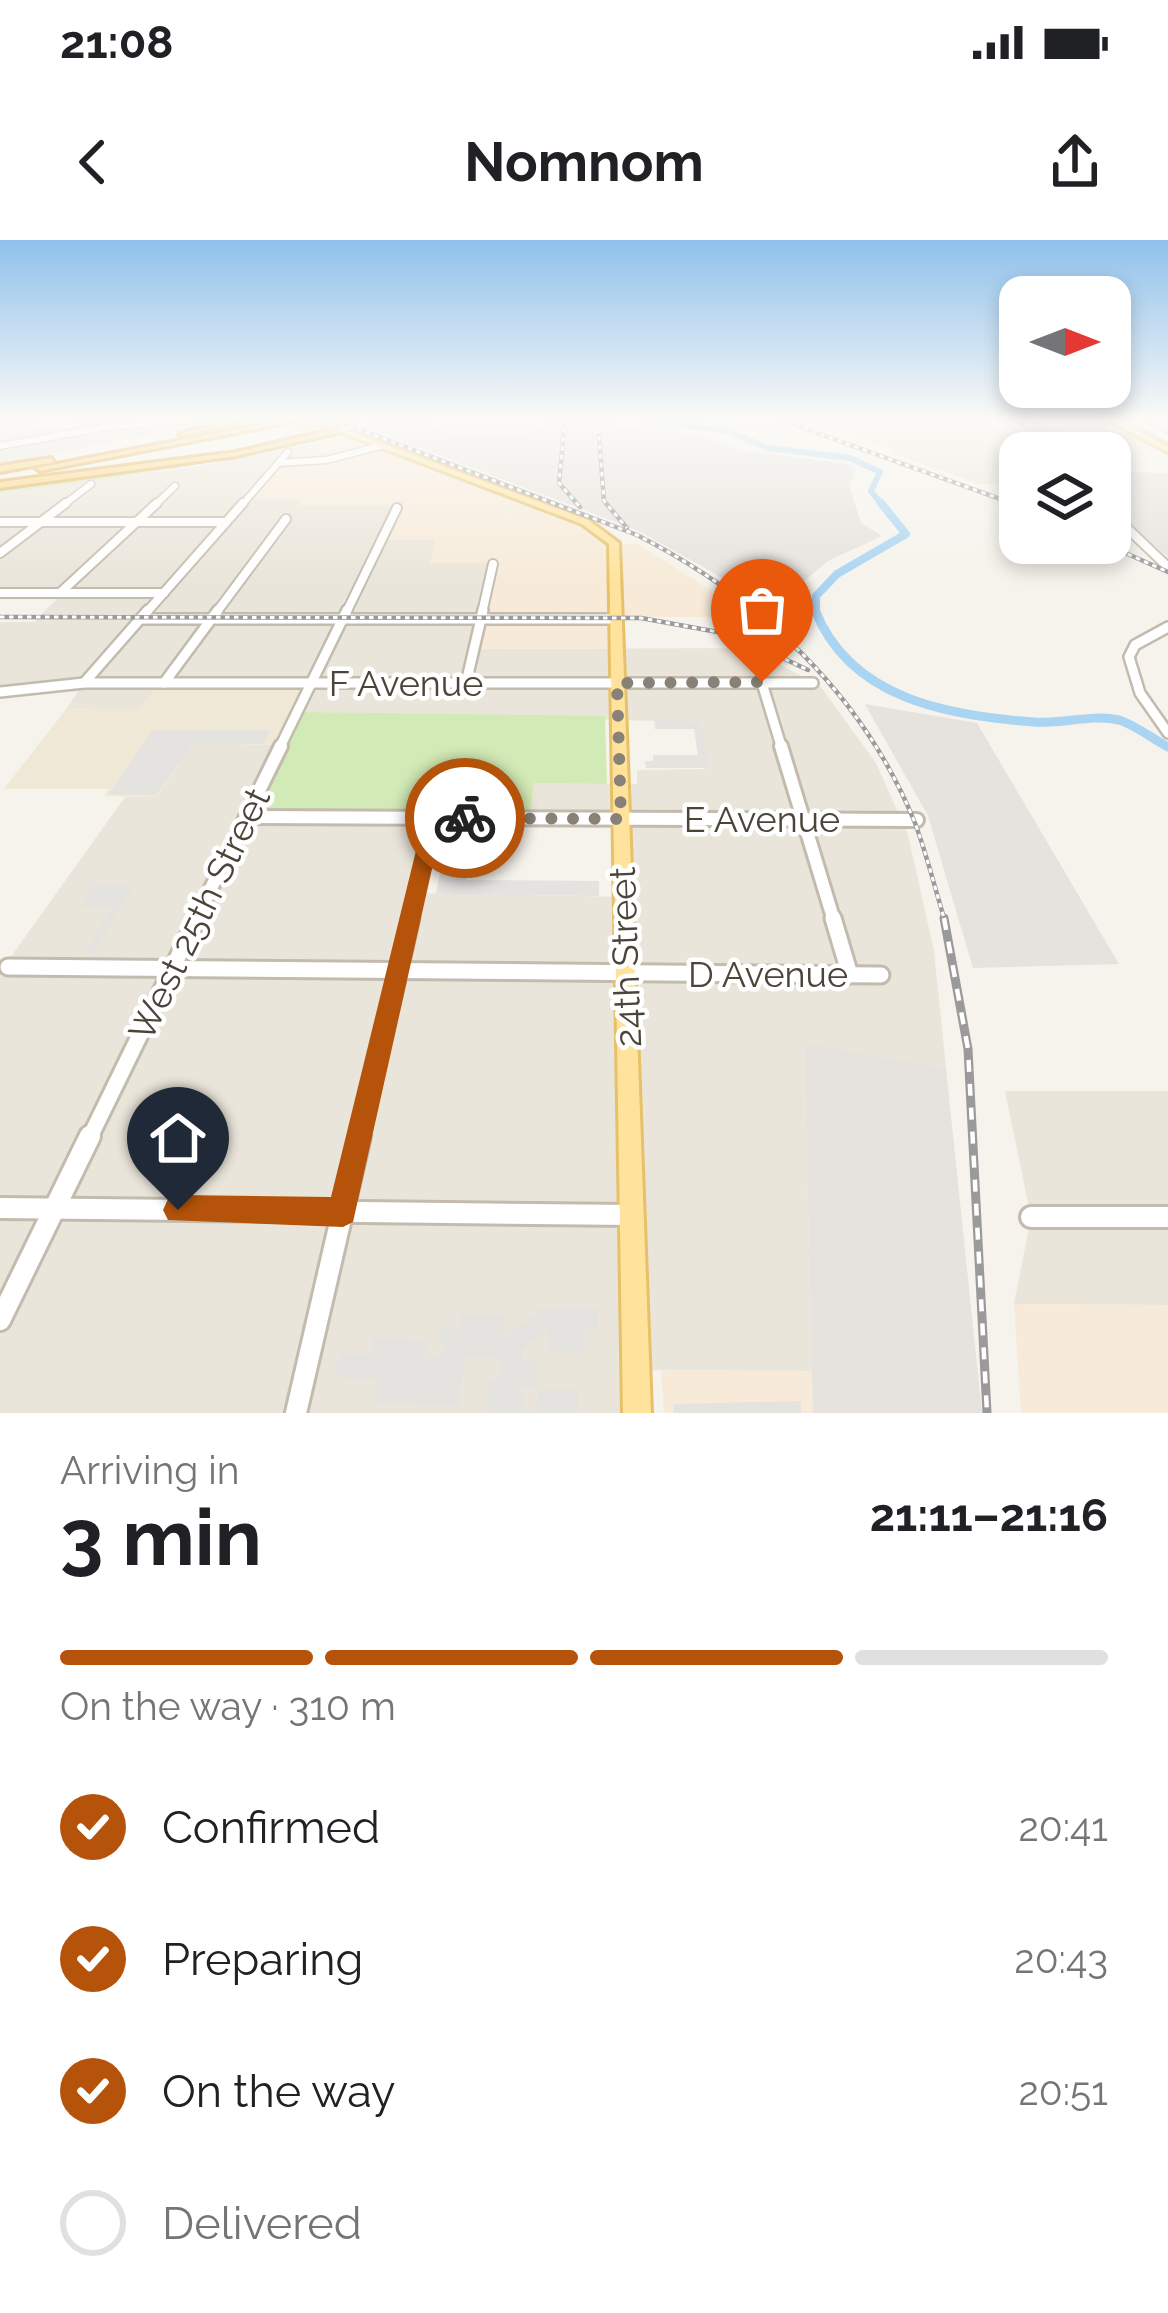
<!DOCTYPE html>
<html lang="en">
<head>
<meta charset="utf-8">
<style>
	:root { --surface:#fff; --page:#f6f6f6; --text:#202124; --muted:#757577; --line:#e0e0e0; --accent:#b45309 }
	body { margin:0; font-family:Raleway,sans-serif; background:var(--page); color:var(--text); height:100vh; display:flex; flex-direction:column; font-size:45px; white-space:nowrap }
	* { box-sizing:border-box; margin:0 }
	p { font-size:39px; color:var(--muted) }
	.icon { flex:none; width:66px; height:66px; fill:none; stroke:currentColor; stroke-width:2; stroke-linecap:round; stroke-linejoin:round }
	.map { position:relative; height:1173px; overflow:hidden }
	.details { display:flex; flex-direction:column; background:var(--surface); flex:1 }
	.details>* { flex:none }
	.needle { width:78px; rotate:90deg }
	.controls { position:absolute; left:999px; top:36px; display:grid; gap:24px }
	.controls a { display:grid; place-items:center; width:132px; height:132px; border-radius:24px; background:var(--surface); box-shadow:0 6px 18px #0003; font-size:60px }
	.pin { position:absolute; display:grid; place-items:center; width:102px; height:102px; color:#fff; margin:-123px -51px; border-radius:50% 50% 50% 0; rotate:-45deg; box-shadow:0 0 12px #0007 }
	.pin .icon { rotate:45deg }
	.courier { position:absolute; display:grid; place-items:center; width:120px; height:120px; margin:-60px; border:9px solid #b45309; border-radius:50%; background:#fff; color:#222; box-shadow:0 3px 15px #0007 }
	.headline em { font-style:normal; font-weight:700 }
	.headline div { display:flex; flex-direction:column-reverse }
	.headline { display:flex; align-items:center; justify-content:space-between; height:204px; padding:0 60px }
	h1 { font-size:78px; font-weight:700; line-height:90px }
	.bar { display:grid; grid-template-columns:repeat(4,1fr); gap:18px 12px; align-content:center; height:144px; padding:0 60px }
	.bar i { height:15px; border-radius:9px; background:var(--line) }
	.bar .active { background:var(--accent) }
	.bar p { grid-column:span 4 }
	ol { padding:0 60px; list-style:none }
	li { display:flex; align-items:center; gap:36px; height:132px }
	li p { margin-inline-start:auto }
	li .icon { padding:12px; border-radius:50%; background:var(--accent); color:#fff; stroke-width:4 }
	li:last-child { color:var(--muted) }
	li i { width:66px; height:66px; border:6px solid var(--line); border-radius:50% }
	.status { display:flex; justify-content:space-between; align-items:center; height:84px; padding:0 60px; background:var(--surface); direction:ltr }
	.status svg { height:33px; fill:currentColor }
	header { display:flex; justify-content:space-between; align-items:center; height:156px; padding:0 60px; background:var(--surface); font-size:54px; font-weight:700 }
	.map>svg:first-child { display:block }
</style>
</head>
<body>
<div class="status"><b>21:08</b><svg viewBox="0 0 49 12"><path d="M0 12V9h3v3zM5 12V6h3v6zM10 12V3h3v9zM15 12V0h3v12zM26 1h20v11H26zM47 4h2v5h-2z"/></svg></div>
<header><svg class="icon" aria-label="back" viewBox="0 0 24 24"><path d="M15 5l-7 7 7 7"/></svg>Nomnom<svg class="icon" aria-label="share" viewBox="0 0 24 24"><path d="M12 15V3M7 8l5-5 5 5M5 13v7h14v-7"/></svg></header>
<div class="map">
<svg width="1168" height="1173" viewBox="0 0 1168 1173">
	<rect width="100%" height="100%" fill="#f6f3ec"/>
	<g fill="#eae5da">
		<path d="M793 179H1043L1071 202H1090L1105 213H1020V245L978 244 888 211 896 210Z"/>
		<path d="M306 205 339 216 275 222 247 258 302 259 299 266H403L389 300H436L431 323H491L476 409 750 408 821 447 876 523 908 595 934 711 946 828 804 805 812 1131 621 1130V1173H0V732L125 557H157L193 503 273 505 237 580 424 583 407 653 633 657 629 573H530L534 543 637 544V530L705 529 697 482 304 472 317 440 164 438 139 470 67 468 84 442 0 448V382H34L64 352H0V253L194 227Z"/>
		<path d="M1005 851H1168V1065L1014 1064 1031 977Z"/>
	</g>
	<g fill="#f7ead8">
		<path d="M346 196 600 295 607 303 612 408 476 409 491 323H430L435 300H388L402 266H297L301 259H253L281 225 343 219 306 205Z"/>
		<path d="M620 304H638L752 377H622Z"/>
		<path d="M1014 1064 1168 1065V1173H1021Z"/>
		<path d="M661 1131H812L813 1173H664Z"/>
	</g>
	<g fill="#e6e2dd">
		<path d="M0 179H42L31 187H70L83 179H231L0 224Z"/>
		<path d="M552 179H613L614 188 696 194 741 210 849 224 856 229 849 245 861 283 882 296 828 321 793 350 790 388 735 345 639 291 439 215 451 194 524 195Z"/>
		<path d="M1110 232 1168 233V317L1110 267Z"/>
		<path d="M865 464 977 483 1119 724 973 728 928 576Z"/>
		<path d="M804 804 946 828 982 1173H813Z"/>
	</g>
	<path fill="#efe8d6" d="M156 447 303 448 273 505 193 503 157 557 104 556 109 549H4L67 468 138 470Z"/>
	<g fill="#d2eab5">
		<path d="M327 196H337C226 223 113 239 0 253V246L232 217Z"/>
		<path d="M304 472 605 476 607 544 534 543 530 573 257 572Z"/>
	</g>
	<g fill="#e5e3e0">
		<path d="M382 179H417L451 194 439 215 363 186Z"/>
		<path d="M654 478 701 482 708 528H646L645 521H653V515H698L694 489H655Z"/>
		<path d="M270 490 262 504H193L156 555 109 554 152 491Z"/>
		<path d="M448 588 474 589 466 640 599 641V656L436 654Z"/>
		<path d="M94 645 133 647 94 713H85L112 667 80 666Z"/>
		<path d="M598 1067V1089H585V1111H547L548 1088 522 1111V1120L537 1121 536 1148H521L526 1172H537L538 1150H578V1173H487L489 1143 499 1138 501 1118H465L458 1166 374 1164 378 1140 334 1137 339 1114H370L374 1098 428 1100 425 1119 437 1117 446 1109 438 1093 449 1083 458 1094 462 1074 504 1075 502 1094 507 1096 540 1069Z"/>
		<path d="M801 1161V1173H674L673 1164Z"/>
	</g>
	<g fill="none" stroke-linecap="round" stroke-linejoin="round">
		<path stroke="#a9d4f2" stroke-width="6" d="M644 179 727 191 768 208 850 218 880 232 871 251 883 266"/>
		<path stroke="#a9d4f2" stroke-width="8" d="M816 373V356L837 334 906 294 881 263"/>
		<path stroke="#a9d4f2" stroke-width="9" d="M815 370C850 459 949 476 1034 482 1061 484 1093 474 1119 480 1135 485 1153 499 1168 507"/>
		<g stroke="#c2bbae" stroke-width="9">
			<g id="minor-far5">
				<path d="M1009 179 1045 213"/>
				<path d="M1132 179 1168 198"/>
				<path d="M338 190 375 179"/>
				<path d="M0 206 112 186 212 179"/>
				<path d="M278 223 326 220 381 206"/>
				<path d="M62 266 91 244"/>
				<path d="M154 266 175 246"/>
				<path d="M241 266 288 212"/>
			</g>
		</g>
		<g stroke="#c2bbae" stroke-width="12">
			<g id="minor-far4">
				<path d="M1110 272 1168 327"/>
				<path d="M0 282H226"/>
				<path d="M0 313 66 263"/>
				<path d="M61 352 157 263"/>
				<path d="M0 353H164"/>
				<path d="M146 373 243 263"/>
				<path d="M216 373 286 279"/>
				<path d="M346 373 397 268"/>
				<path d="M482 373 493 324"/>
			</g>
		</g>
		<g stroke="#c2bbae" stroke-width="14">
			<g id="minor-far3">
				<path d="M141 379H616"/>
				<path d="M1168 387 1135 405 1129 417 1140 453 1168 493"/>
				<path d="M84 443 148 370"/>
				<path d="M164 443 218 370"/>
				<path d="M466 443 483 370"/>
				<path d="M762 443 782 509"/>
				<path d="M0 452 84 443H813"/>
				<path d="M279 509 347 370"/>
			</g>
		</g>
		<g stroke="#c2bbae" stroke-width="18">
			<g id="minor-far2">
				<path d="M781 506 834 681"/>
				<path d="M246 577 917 580"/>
				<path d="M195 681 281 506"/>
				<path d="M410 681 434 578"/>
			</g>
		</g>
		<g stroke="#c2bbae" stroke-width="21">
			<g id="minor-far1">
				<path d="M833 678 850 735"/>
				<path d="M8 727 881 735"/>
				<path d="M89 899 197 678"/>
				<path d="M360 899 411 678"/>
			</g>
		</g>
		<g stroke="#c2bbae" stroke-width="26">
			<g id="minor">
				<path d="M0 968 632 975"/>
				<path d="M1031 977H1168"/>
				<path d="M0 1080 90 896"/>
				<path d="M296 1173 360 896"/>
			</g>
		</g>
		<g stroke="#e6c16a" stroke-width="6">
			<g id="major">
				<path d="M306 179H316L588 280 619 303 651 1173H623L609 304 582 284Z"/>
				<path d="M1106 179H1115L1168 207V212Z"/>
			</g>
		</g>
		<g stroke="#e0a43c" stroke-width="6">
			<g id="highway">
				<path d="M235 179H249L183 196 179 194Z"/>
				<path d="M290 179H307L40 231 36 228Z"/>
				<path d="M338 188 341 192 236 216 0 248V242L236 212Z"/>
				<path d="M51 218 54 222 0 232V226Z"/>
			</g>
		</g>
		<use href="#minor-far5" stroke="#fff" stroke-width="6"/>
		<use href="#minor-far4" stroke="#fff" stroke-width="8"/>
		<use href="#minor-far3" stroke="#fff" stroke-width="9"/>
		<use href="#minor-far2" stroke="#fff" stroke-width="12"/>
		<use href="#minor-far1" stroke="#fff" stroke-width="15"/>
		<use href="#minor" stroke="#fff" stroke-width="20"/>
		<use href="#major" fill="#ffe39c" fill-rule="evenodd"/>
		<use href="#highway" fill="#ffcf6e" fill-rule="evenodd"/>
		<g stroke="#9a9a9a" stroke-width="4.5">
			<g id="rail-far1">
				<path d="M332 179 637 295C759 357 863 454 915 583 927 615 935 649 945 681"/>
				<path d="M565 179 559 243 580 267"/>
				<path d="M778 179 1020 266"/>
				<path d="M599 196 604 261 627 288"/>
				<path d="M1103 303 1168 332"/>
				<path d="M0 377 641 378 734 395 808 430"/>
			</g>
		</g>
		<g stroke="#9a9a9a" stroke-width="9">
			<path id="rail" d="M944 678 968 809 987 1173"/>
		</g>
		<use href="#rail-far1" stroke="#fff" stroke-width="3" stroke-dasharray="4.5" stroke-linecap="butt"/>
		<use href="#rail" stroke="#fff" stroke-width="4.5" stroke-dasharray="12" stroke-linecap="butt"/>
		<g stroke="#e0a43c" stroke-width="10" stroke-linecap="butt">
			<path id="highway-bridge" d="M300 187 329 179"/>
		</g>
		<use href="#highway-bridge" stroke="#ffcf6e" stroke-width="8"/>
	</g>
	<linearGradient id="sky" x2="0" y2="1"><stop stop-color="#8fc1ec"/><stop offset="0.52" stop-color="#fbfaf6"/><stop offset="1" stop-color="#fbfaf6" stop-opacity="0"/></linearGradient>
	<rect width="1168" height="344" fill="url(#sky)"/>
	<path fill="#b45309" d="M465 571 472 573V583L442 584 353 982 343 987 168 980 163 970 168 959 178 955 331 957 424 578 434 571Z"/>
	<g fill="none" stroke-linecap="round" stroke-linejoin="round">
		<path stroke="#878178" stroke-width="12" stroke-dasharray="0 21.6" d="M465 578 621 579 617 443 762 442"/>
	</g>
	<g text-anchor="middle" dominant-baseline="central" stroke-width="9" stroke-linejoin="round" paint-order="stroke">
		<g font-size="36" fill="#4b4439" stroke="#fff">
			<text x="406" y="443">F Avenue</text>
			<text x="762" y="579">E Avenue</text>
			<text transform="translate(199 674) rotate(-64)">West 25th Street</text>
			<text transform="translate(625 717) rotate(-92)">24th Street</text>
			<text x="768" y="734">D Avenue</text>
		</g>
	</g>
</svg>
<div class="controls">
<a><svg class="needle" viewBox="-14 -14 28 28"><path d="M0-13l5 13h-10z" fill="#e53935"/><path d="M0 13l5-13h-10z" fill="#757577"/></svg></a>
<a><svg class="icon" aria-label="layers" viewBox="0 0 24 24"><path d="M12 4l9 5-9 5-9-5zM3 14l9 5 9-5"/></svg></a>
</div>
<div class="pin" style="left:762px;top:442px;background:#ea580c"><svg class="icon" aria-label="bag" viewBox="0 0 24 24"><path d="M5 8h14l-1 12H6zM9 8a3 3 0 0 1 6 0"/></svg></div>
<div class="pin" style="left:178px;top:970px;background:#1f2937"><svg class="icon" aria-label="home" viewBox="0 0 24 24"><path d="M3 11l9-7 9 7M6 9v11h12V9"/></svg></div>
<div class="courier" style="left:465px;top:578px"><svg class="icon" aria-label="bike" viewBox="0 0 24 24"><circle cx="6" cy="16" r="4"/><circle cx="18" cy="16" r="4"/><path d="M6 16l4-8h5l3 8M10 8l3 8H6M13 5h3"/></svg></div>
</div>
<section class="details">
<div class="headline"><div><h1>3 min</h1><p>Arriving in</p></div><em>21:11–21:16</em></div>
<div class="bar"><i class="active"></i><i class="active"></i><i class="active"></i><i></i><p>On the way · 310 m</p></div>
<ol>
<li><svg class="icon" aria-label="check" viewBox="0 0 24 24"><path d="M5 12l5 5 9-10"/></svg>Confirmed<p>20:41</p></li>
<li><svg class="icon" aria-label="check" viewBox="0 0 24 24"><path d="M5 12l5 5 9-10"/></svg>Preparing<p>20:43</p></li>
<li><svg class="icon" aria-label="check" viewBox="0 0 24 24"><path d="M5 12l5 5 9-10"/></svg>On the way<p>20:51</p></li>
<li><i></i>Delivered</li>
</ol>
</section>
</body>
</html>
